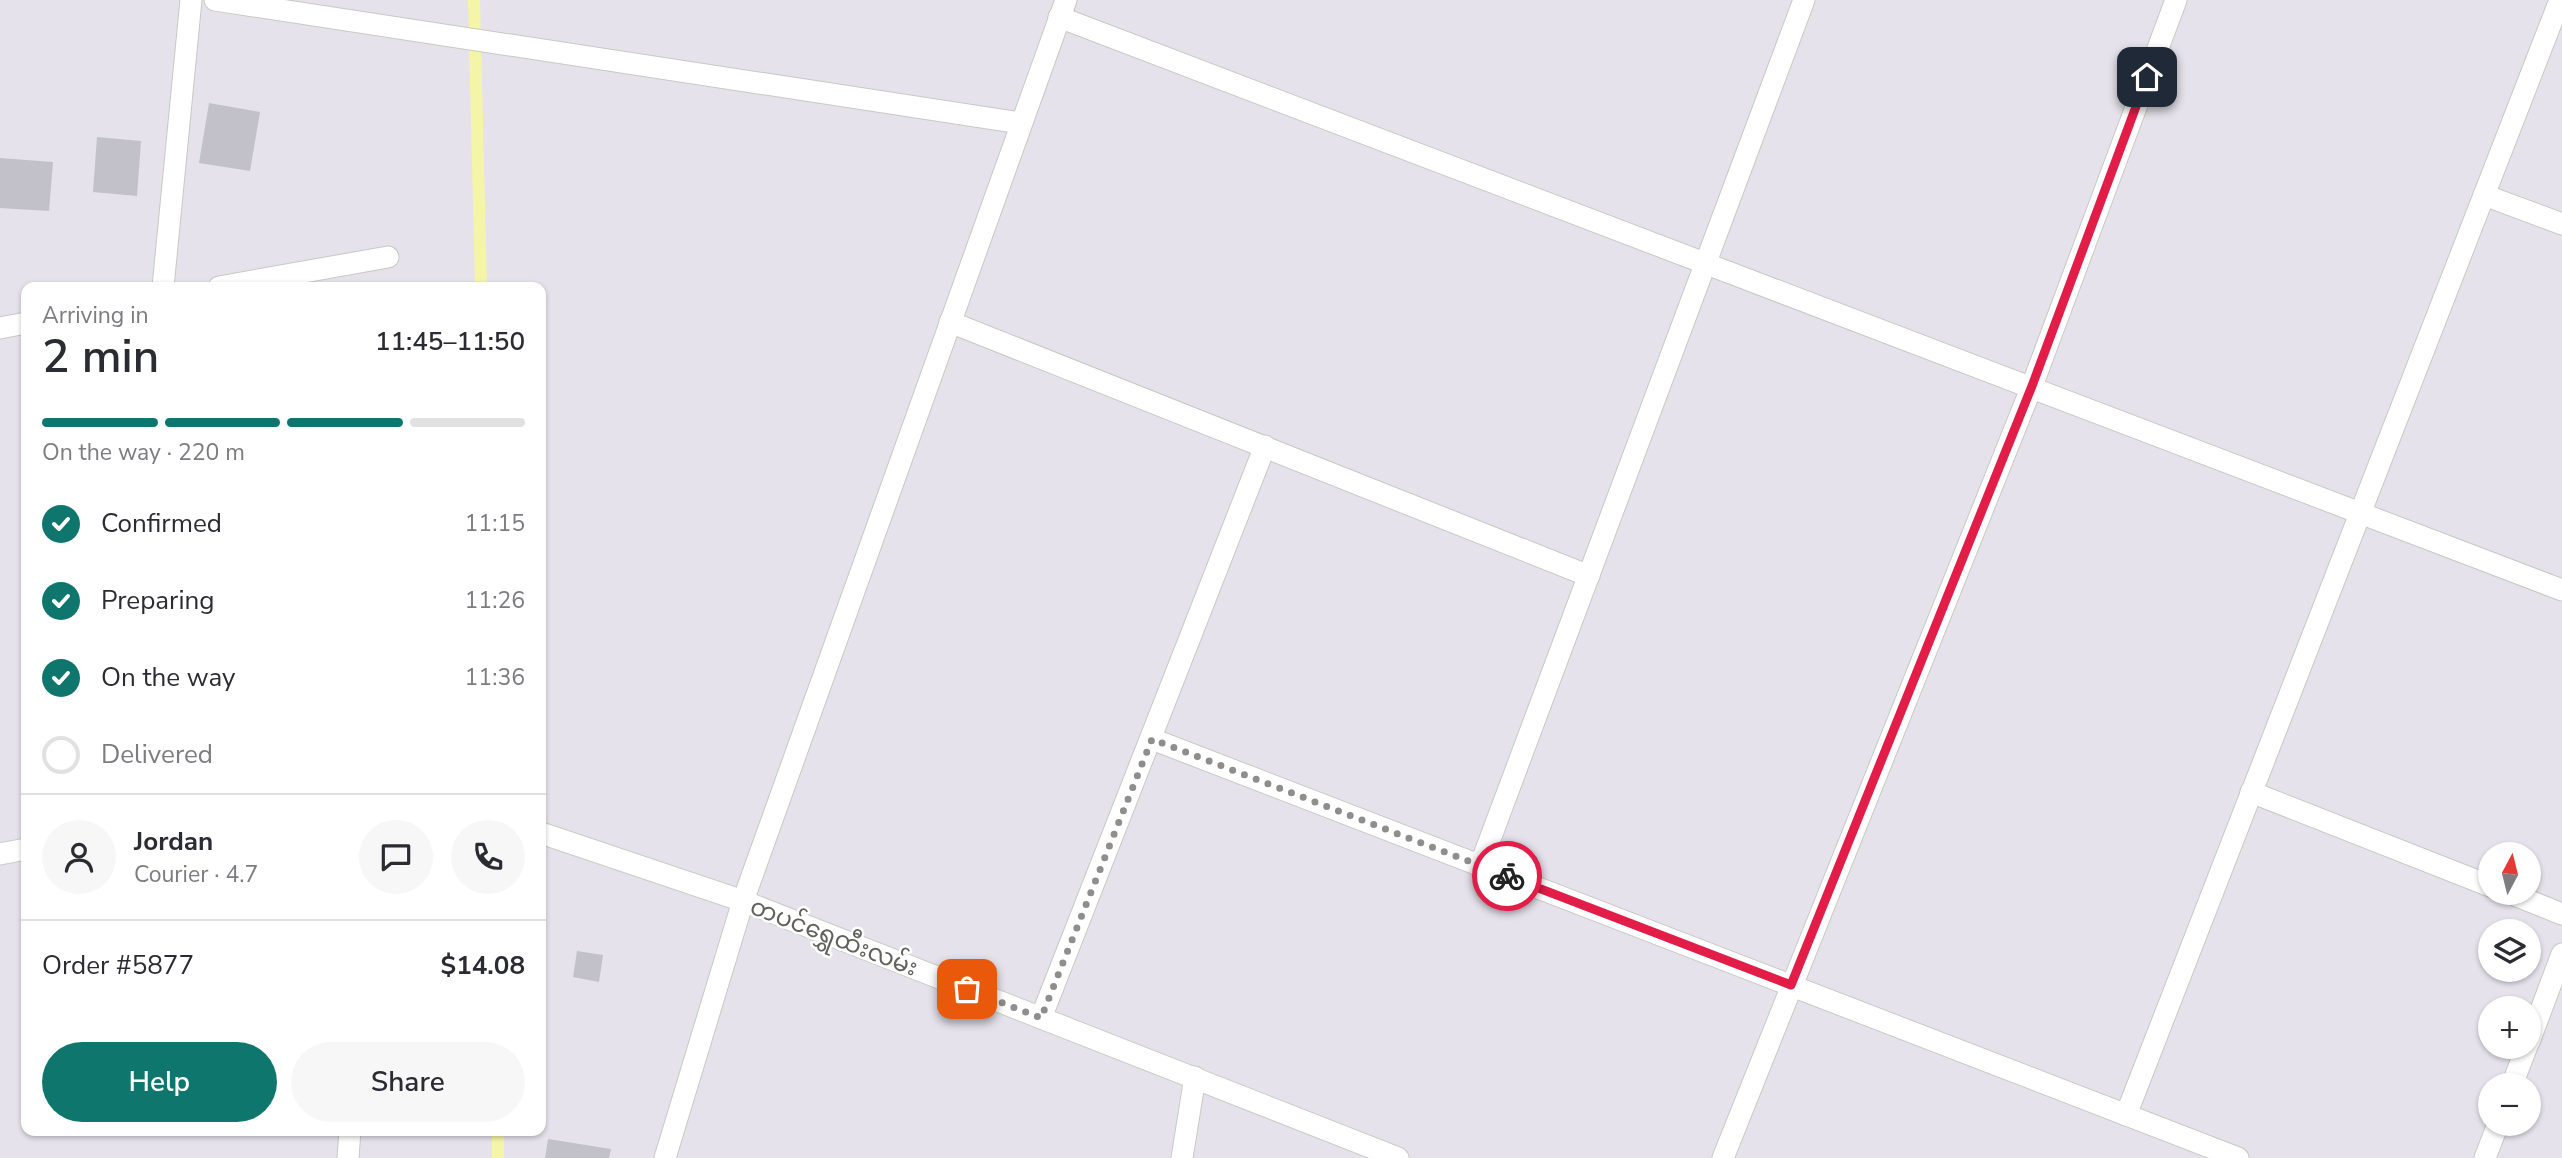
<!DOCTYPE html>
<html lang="en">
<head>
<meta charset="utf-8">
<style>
	:root { --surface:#fff; --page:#f7f7f7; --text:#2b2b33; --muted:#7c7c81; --line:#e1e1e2; --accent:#0f766e }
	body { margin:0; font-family:"Nunito Sans","Noto Sans Myanmar",sans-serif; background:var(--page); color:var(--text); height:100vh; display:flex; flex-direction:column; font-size:26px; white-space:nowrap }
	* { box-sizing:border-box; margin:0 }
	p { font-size:23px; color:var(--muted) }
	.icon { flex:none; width:38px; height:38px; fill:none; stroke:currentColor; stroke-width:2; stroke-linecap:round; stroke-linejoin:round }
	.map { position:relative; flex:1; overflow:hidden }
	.sheet { position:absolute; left:21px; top:282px; width:525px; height:854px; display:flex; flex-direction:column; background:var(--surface); border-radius:14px; box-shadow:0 2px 5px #0004 }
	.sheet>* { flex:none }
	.needle { width:46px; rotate:7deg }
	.buttons { position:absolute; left:2478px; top:842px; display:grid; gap:14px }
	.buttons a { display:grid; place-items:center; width:63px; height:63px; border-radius:50%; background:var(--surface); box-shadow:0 2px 5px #0004; font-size:35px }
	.pin { position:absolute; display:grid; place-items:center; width:60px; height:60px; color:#fff; margin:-30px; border-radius:14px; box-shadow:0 4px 10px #0006 }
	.courier { position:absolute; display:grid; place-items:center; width:70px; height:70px; margin:-35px; border:5px solid #e11d48; border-radius:50%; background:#fff; color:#222; box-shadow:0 2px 9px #0007 }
	.summary em { font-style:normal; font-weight:600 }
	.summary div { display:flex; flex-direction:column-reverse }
	.summary { display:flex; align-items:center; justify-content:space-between; height:119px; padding:0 21px }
	h1 { font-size:46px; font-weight:600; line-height:52px }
	.bar { display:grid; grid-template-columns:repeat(4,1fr); gap:10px 7px; align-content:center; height:84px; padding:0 21px }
	.bar i { height:9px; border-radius:5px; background:var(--line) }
	.bar .on { background:var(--accent) }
	.bar p { grid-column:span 4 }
	.line { display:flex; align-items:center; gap:18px; padding:0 21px; border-top:2px solid var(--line) }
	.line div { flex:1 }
	.round { display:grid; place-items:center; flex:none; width:74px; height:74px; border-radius:37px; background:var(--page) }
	ol { padding:0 21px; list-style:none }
	li { display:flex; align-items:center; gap:21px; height:77px }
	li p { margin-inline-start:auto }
	li .icon { padding:7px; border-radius:50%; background:var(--accent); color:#fff; stroke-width:4 }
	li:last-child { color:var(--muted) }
	li i { width:38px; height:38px; border:4px solid var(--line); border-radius:50% }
	.primary-button { display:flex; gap:14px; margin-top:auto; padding:14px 21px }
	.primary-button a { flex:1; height:80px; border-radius:42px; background:var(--accent); color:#fff; font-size:28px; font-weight:600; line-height:80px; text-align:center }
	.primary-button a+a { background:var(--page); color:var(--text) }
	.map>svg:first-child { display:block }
</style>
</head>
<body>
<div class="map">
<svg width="2562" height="1158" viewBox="0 0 2562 1158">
	<rect width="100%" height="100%" fill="#e5e2eb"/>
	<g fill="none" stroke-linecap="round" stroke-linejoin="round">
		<g stroke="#f5f5a8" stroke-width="12">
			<path d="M474 0 481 287"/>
			<path d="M498 1130V1158"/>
		</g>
	</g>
	<g fill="#c2c0c9">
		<path d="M209 103 260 112 250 171 199 163Z"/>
		<path d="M97 137 141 141 137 196 93 192Z"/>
		<path d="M0 158 53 162 49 211 0 208Z"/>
		<path d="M577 951 603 955 599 982 573 977Z"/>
		<path d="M548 1139 611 1149 609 1158H545Z"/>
	</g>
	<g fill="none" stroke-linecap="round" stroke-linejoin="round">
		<g stroke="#c8c9c3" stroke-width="23">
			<g id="street">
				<path d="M215 0 1021 123"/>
				<path d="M1059 17 2562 590"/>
				<path d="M2484 195 2562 224"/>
				<path d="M163 287 191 0"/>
				<path d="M219 287 388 257"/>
				<path d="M950 322 1589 576"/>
				<path d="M0 328 26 323"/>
				<path d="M1152 739 2238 1158"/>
				<path d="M2251 792 2490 886"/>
				<path d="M1480 866 1804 0"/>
				<path d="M2507 892 2562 914"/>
				<path d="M1041 1018 1265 446"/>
				<path d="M2529 1042 2562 954"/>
				<path d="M2512 1085 2527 1046"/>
				<path d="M2126 1115 2560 0"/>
				<path d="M348 1158 350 1130"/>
				<path d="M665 1158 743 901 1066 0"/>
				<path d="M1182 1158 1195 1077"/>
				<path d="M1723 1158 2032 386 2176 0"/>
				<path d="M2485 1158 2498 1124"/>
			</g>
		</g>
		<g stroke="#cbcdc5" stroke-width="23">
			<g id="secondary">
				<path d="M541 833 743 901 1398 1158"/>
				<path d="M0 854 26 849"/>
			</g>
		</g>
		<use href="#street" stroke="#fff" stroke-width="21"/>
		<use href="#secondary" stroke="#fff" stroke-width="21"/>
	</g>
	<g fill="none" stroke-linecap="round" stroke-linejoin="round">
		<path stroke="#8f8e8d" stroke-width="7" stroke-dasharray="0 12.6" d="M967 989 1041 1018 1152 739 1507 876"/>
		<path stroke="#e11d48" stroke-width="9" d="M1507 876 1791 985 2032 386 2147 77"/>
	</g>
	<g text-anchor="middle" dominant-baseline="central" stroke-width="5" stroke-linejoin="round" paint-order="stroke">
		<g font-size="24" fill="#60615a" stroke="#fff">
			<text transform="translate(834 937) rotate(21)">တပင်ရွှေထီးလမ်း</text>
		</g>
	</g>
</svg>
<div class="buttons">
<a><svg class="needle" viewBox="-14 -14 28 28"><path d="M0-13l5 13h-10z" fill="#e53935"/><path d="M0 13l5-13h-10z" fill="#7c7c81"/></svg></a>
<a><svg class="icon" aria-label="layers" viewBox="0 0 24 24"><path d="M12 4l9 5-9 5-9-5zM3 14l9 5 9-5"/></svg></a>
<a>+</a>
<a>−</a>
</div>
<div class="pin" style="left:967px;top:989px;background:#ea580c"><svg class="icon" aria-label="bag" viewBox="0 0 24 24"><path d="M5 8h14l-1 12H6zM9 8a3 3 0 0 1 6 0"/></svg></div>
<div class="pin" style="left:2147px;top:77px;background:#1f2937"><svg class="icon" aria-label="home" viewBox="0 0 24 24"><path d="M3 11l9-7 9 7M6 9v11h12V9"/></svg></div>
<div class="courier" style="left:1507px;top:876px"><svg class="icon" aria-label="bike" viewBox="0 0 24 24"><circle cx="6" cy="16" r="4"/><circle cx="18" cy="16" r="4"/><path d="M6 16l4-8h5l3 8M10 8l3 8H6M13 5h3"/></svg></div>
<section class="sheet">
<div class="summary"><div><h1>2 min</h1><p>Arriving in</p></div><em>11:45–11:50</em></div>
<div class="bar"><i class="on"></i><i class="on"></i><i class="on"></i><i></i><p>On the way · 220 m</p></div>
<ol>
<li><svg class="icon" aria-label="check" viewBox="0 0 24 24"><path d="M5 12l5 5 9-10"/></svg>Confirmed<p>11:15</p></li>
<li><svg class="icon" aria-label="check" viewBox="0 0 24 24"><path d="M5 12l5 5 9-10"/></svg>Preparing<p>11:26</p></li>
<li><svg class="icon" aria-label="check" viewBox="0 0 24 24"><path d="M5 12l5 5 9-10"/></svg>On the way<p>11:36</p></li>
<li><i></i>Delivered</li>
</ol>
<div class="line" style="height:126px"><a class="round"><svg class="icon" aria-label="person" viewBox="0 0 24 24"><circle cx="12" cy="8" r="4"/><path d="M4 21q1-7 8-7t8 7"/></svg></a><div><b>Jordan</b><p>Courier · 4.7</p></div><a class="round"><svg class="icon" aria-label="chat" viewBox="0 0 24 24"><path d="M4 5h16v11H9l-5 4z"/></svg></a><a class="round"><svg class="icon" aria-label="phone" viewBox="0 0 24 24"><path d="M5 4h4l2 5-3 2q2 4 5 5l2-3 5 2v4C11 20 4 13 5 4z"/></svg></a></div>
<div class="line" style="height:91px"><div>Order #5877</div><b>$14.08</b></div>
<div class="primary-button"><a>Help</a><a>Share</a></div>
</section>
</div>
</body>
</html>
